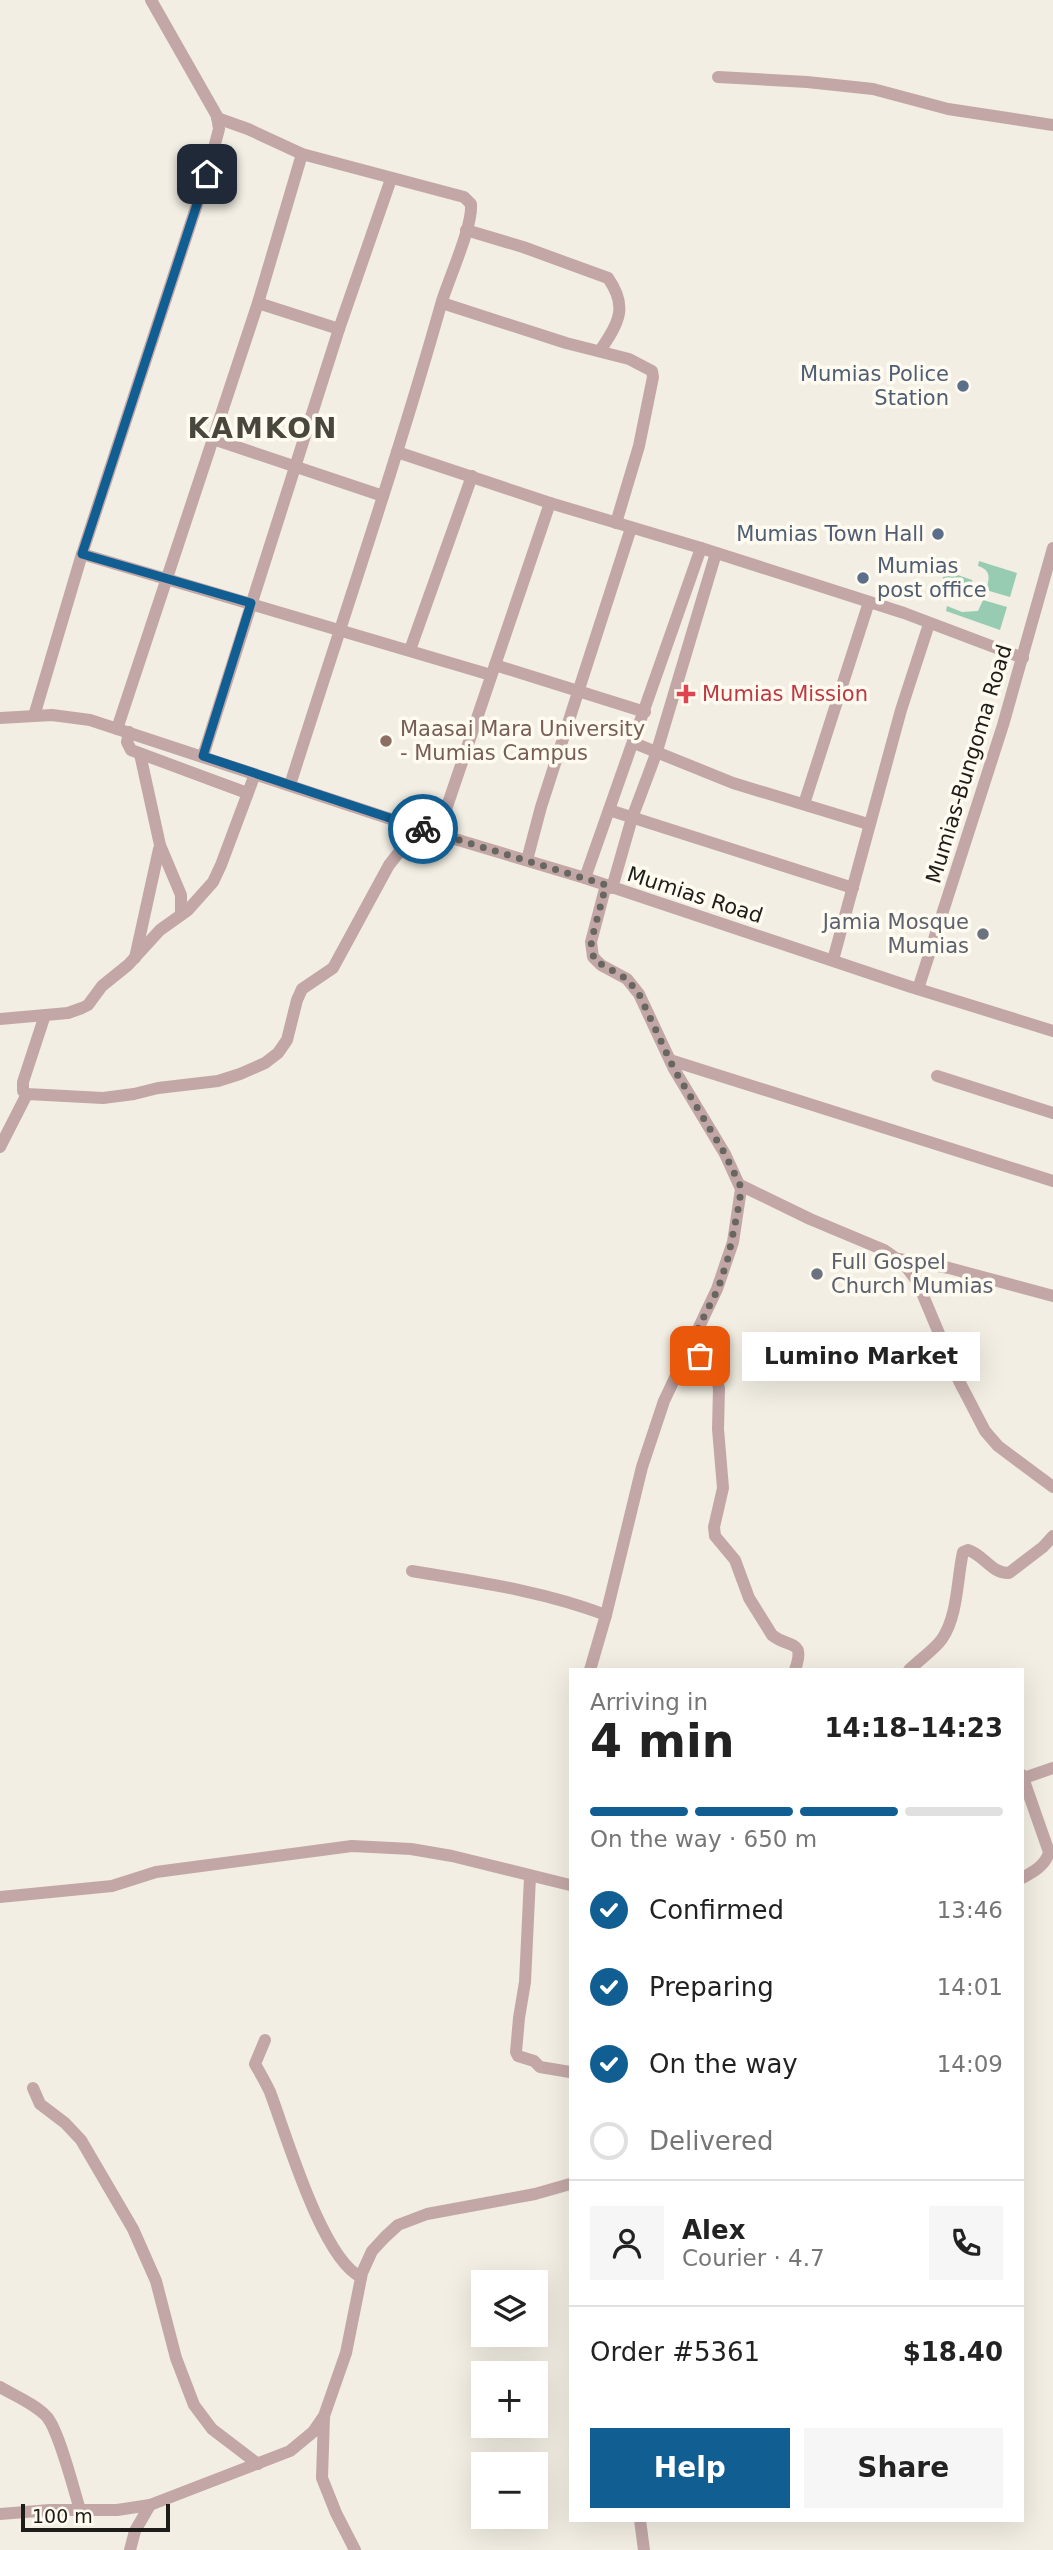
<!DOCTYPE html>
<html lang="en">
<head>
<meta charset="utf-8">
<style>
	:root { --surface:#fff; --page:#f6f6f6; --text:#222; --muted:#767676; --line:#e0e0e0; --accent:#115f92 }
	body { margin:0; font-family:"DejaVu Sans",sans-serif; background:var(--page); color:var(--text); height:100vh; display:flex; flex-direction:column; font-size:26px; white-space:nowrap }
	* { box-sizing:border-box; margin:0 }
	p { font-size:23px; color:var(--muted) }
	.icon { flex:none; width:38px; height:38px; fill:none; stroke:currentColor; stroke-width:2; stroke-linecap:round; stroke-linejoin:round }
	.map { position:relative; flex:1; overflow:hidden }
	.drawer { position:absolute; left:569px; top:1668px; width:455px; height:854px; display:flex; flex-direction:column; background:var(--surface); border-radius:0px; box-shadow:0 7px 28px #0002 }
	.drawer>* { flex:none }
	.tools { position:absolute; left:471px; top:2270px; display:grid; gap:14px }
	.tools a { display:grid; place-items:center; width:77px; height:77px; border-radius:0px; background:var(--surface); box-shadow:0 7px 28px #0002; font-size:35px }
	.scale { position:absolute; left:21px; bottom:18px; width:149px; box-sizing:border-box; padding-left:7px; border:4px solid #1e1c19; border-top:0; font-size:19px; line-height:24px; white-space:nowrap; color:#1e1c19; -webkit-text-stroke:5px #fffbf0; paint-order:stroke }
	.pin { position:absolute; display:grid; place-items:center; width:60px; height:60px; color:#fff; margin:-30px; border-radius:14px; box-shadow:0 4px 10px #0006 }
	.courier { position:absolute; display:grid; place-items:center; width:70px; height:70px; margin:-35px; border:5px solid #115f92; border-radius:50%; background:#fff; color:#222; box-shadow:0 2px 9px #0007 }
	.bubble { position:absolute; height:49px; border-radius:0px; background:var(--surface); box-shadow:0 7px 28px #0002; font-size:23px; font-weight:700; line-height:49px; text-align:center }
	.overview em { font-style:normal; font-weight:700 }
	.overview div { display:flex; flex-direction:column-reverse }
	.overview { display:flex; align-items:center; justify-content:space-between; height:119px; padding:0 21px }
	h1 { font-size:46px; font-weight:700; line-height:52px }
	.bar { display:grid; grid-template-columns:repeat(4,1fr); gap:10px 7px; align-content:center; height:84px; padding:0 21px }
	.bar i { height:9px; border-radius:5px; background:var(--line) }
	.bar .active { background:var(--accent) }
	.bar p { grid-column:span 4 }
	.line { display:flex; align-items:center; gap:18px; padding:0 21px; border-top:2px solid var(--line) }
	.line div { flex:1 }
	.round { display:grid; place-items:center; flex:none; width:74px; height:74px; border-radius:0px; background:var(--page) }
	ol { padding:0 21px; list-style:none }
	li { display:flex; align-items:center; gap:21px; height:77px }
	li p { margin-inline-start:auto }
	li .icon { padding:7px; border-radius:50%; background:var(--accent); color:#fff; stroke-width:4 }
	li:last-child { color:var(--muted) }
	li i { width:38px; height:38px; border:4px solid var(--line); border-radius:50% }
	.action { display:flex; gap:14px; margin-top:auto; padding:14px 21px }
	.action a { flex:1; height:80px; border-radius:0px; background:var(--accent); color:#fff; font-size:28px; font-weight:700; line-height:80px; text-align:center }
	.action a+a { background:var(--page); color:var(--text) }
	.map>svg:first-child { display:block }
</style>
</head>
<body>
<div class="map">
<svg width="1053" height="2550" viewBox="0 0 1053 2550">
	<rect width="100%" height="100%" fill="#f2eee3"/>
	<g fill="#97cbb2">
		<path d="M979 561 1017 573 1010 597 986 590C990 578 991 570 978 566Z"/>
		<path d="M949 572 972 580 974 587 964 594C955 592 944 588 943 577Z"/>
		<path d="M983 600 1007 607 1000 630 946 611 947 606 962 612 978 611Z"/>
	</g>
	<g fill="none" stroke-linecap="round" stroke-linejoin="round">
		<g stroke="#c3a7a7" stroke-width="12">
			<path d="M718 77 807 82 873 89 948 109 1053 125"/>
			<path d="M217 118 248 129 302 154 464 197 471 204C473 226 449 278 442 301 396 464 341 624 290 785"/>
			<path d="M466 230 523 247 608 278C629 308 618 323 600 351"/>
			<path d="M258 303 339 329"/>
			<path d="M442 303 566 343 629 359 652 371 653 377 639 446 616 523"/>
			<path d="M213 439 383 496"/>
			<path d="M397 452 550 503 701 548 904 613 1023 658"/>
			<path d="M82 554 491 675"/>
			<path d="M410 650 472 476"/>
			<path d="M495 665 645 712"/>
			<path d="M34 716 82 554 207 174 219 129 217 116 151 0"/>
			<path d="M0 718 52 715 90 720 418 828 585 878 908 986 1053 1031"/>
			<path d="M117 729 258 303 302 154"/>
			<path d="M129 732 127 742 131 750 247 793"/>
			<path d="M634 743 733 783 868 824"/>
			<path d="M140 754 160 845 181 895V915"/>
			<path d="M203 756 339 329 391 179"/>
			<path d="M804 804 869 602"/>
			<path d="M609 810 853 888"/>
			<path d="M438 833 550 503"/>
			<path d="M527 860 541 807 631 528"/>
			<path d="M585 878 701 548"/>
			<path d="M612 888 632 818 656 754 716 553"/>
			<path d="M135 958 159 849"/>
			<path d="M833 960 901 710 929 624"/>
			<path d="M918 989 1003 725 1053 548"/>
			<path d="M45 1015 23 1082V1091L27 1094 103 1098 134 1094 158 1088 218 1081 240 1074 265 1063 278 1053 287 1040 297 1000 302 989 333 968 389 865 418 828"/>
			<path d="M0 1019 68 1013 82 1008 88 1005 102 986 128 965 160 930 188 910 213 882 221 865 255 774"/>
			<path d="M670 1060 1053 1181"/>
			<path d="M937 1076 1053 1113"/>
			<path d="M0 1147 27 1094"/>
			<path d="M740 1185 810 1219 884 1250 904 1264 917 1281 959 1381 985 1431 998 1446 1053 1487"/>
			<path d="M899 1259 949 1268 1053 1296"/>
			<path d="M689 1346 711 1367 715 1373 719 1388 718 1429 723 1488 714 1527 715 1536 735 1560 749 1598 772 1635C789 1649 806 1638 795 1670"/>
			<path d="M412 1571C478 1582 543 1591 606 1615"/>
			<path d="M590 1670 606 1615 642 1467 664 1401 717 1289 733 1242 741 1189 725 1154 674 1069 639 994 627 979 601 965 593 957 591 942 606 885"/>
			<path d="M909 1670C919 1660 934 1650 942 1639 958 1616 957 1578 963 1552L968 1550C984 1555 992 1574 1009 1573L1043 1547 1053 1536"/>
			<path d="M1022 1775 1049 1852C1046 1865 1033 1872 1022 1878"/>
			<path d="M1024 1778 1053 1768"/>
			<path d="M530 1877 525 1982 519 2018 516 2052 518 2056 534 2061 540 2067 570 2072"/>
			<path d="M0 1897 112 1886 156 1872 352 1846 411 1849 452 1856 570 1885"/>
			<path d="M265 2040 255 2064C260 2073 266 2083 270 2092 286 2134 322 2259 361 2277"/>
			<path d="M33 2088 40 2104 65 2123 81 2140 133 2229 156 2281 176 2358 194 2405 212 2429 258 2464"/>
			<path d="M0 2387C15 2396 35 2404 47 2417 59 2431 74 2490 80 2510"/>
			<path d="M324 2417 322 2478 336 2513 355 2550"/>
			<path d="M0 2514 50 2510H117L150 2505 290 2451 313 2432 324 2416 346 2353 362 2273 372 2251 385 2237 398 2225 427 2214 535 2194 570 2184"/>
			<path d="M640 2520 644 2550"/>
			<path d="M130 2550 135 2531 150 2505"/>
		</g>
	</g>
	<g fill="none" stroke-linecap="round" stroke-linejoin="round">
		<path stroke="#686660" stroke-width="7" stroke-dasharray="0 12.6" d="M423 829 606 885 591 942 594 960 627 979 639 994 674 1069 725 1154 740 1185V1200L728 1258 718 1289 689 1346 700 1356"/>
		<path stroke="#115f92" stroke-width="9" d="M207 174 82 554 251 603 203 756 423 829"/>
	</g>
	<g fill="#5c6f8a" stroke="#fffbf0" stroke-width="2.5">
		<circle cx="963" cy="386" r="7"/>
		<circle cx="938" cy="534" r="7"/>
		<circle cx="863" cy="578" r="7"/>
	</g>
	<path fill="#e0444e" stroke="#fffbf0" stroke-width="2.5" d="M682.5 683.5h7v7h7v7h-7v7h-7v-7h-7v-7h7z"/>
	<circle fill="#8d6e63" stroke="#fffbf0" stroke-width="2.5" cx="386" cy="741" r="7"/>
	<g fill="#6b7280" stroke="#fffbf0" stroke-width="2.5">
		<circle cx="983" cy="934" r="7"/>
		<circle cx="817" cy="1274" r="7"/>
	</g>
	<g text-anchor="middle" dominant-baseline="central" stroke-width="7" stroke-linejoin="round" paint-order="stroke">
		<g font-size="21" fill="#4e5e75" stroke="#fffbf0" text-anchor="end">
			<text x="949" y="374">Mumias Police<tspan x="949" dy="24">Station</tspan></text>
			<text x="924" y="534">Mumias Town Hall</text>
			<text x="877" y="566" text-anchor="start">Mumias<tspan x="877" dy="24">post office</tspan></text>
		</g>
		<g font-size="21" fill="#be3a42" stroke="#fffbf0" text-anchor="start">
			<text x="702" y="694">Mumias Mission</text>
		</g>
		<g font-size="21" fill="#785e54" stroke="#fffbf0" text-anchor="start">
			<text x="400" y="729">Maasai Mara University<tspan x="400" dy="24">- Mumias Campus</tspan></text>
		</g>
		<g font-size="21" fill="#1e1c19" stroke="#fffbf0">
			<text transform="translate(969 764) rotate(-73)">Mumias-Bungoma Road</text>
			<text transform="translate(695 895) rotate(18)">Mumias Road</text>
		</g>
		<g font-size="21" fill="#5b616d" stroke="#fffbf0" text-anchor="end">
			<text x="969" y="922">Jamia Mosque<tspan x="969" dy="24">Mumias</tspan></text>
			<text x="831" y="1262" text-anchor="start">Full Gospel<tspan x="831" dy="24">Church Mumias</tspan></text>
		</g>
		<g font-size="28" font-weight="bold" letter-spacing="2" fill="#49463d" stroke="#fffbf0">
			<text x="263" y="428">KAMKON</text>
		</g>
	</g>
</svg>
<div class="tools">
<a><svg class="icon" aria-label="layers" viewBox="0 0 24 24"><path d="M12 4l9 5-9 5-9-5zM3 14l9 5 9-5"/></svg></a>
<a>+</a>
<a>−</a>
</div>
<div class="scale">100 m</div>
<div class="pin" style="left:700px;top:1356px;background:#ea580c"><svg class="icon" aria-label="bag" viewBox="0 0 24 24"><path d="M5 8h14l-1 12H6zM9 8a3 3 0 0 1 6 0"/></svg></div>
<div class="pin" style="left:207px;top:174px;background:#1f2937"><svg class="icon" aria-label="home" viewBox="0 0 24 24"><path d="M3 11l9-7 9 7M6 9v11h12V9"/></svg></div>
<div class="courier" style="left:423px;top:829px"><svg class="icon" aria-label="bike" viewBox="0 0 24 24"><circle cx="6" cy="16" r="4"/><circle cx="18" cy="16" r="4"/><path d="M6 16l4-8h5l3 8M10 8l3 8H6M13 5h3"/></svg></div>
<div class="bubble" style="left:742px;top:1332px;width:238px">Lumino Market</div>
<section class="drawer">
<div class="overview"><div><h1>4 min</h1><p>Arriving in</p></div><em>14:18–14:23</em></div>
<div class="bar"><i class="active"></i><i class="active"></i><i class="active"></i><i></i><p>On the way · 650 m</p></div>
<ol>
<li><svg class="icon" aria-label="check" viewBox="0 0 24 24"><path d="M5 12l5 5 9-10"/></svg>Confirmed<p>13:46</p></li>
<li><svg class="icon" aria-label="check" viewBox="0 0 24 24"><path d="M5 12l5 5 9-10"/></svg>Preparing<p>14:01</p></li>
<li><svg class="icon" aria-label="check" viewBox="0 0 24 24"><path d="M5 12l5 5 9-10"/></svg>On the way<p>14:09</p></li>
<li><i></i>Delivered</li>
</ol>
<div class="line" style="height:126px"><a class="round"><svg class="icon" aria-label="person" viewBox="0 0 24 24"><circle cx="12" cy="8" r="4"/><path d="M4 21q1-7 8-7t8 7"/></svg></a><div><b>Alex</b><p>Courier · 4.7</p></div><a class="round"><svg class="icon" aria-label="phone" viewBox="0 0 24 24"><path d="M5 4h4l2 5-3 2q2 4 5 5l2-3 5 2v4C11 20 4 13 5 4z"/></svg></a></div>
<div class="line" style="height:91px"><div>Order #5361</div><b>$18.40</b></div>
<div class="action"><a>Help</a><a>Share</a></div>
</section>
</div>
</body>
</html>
